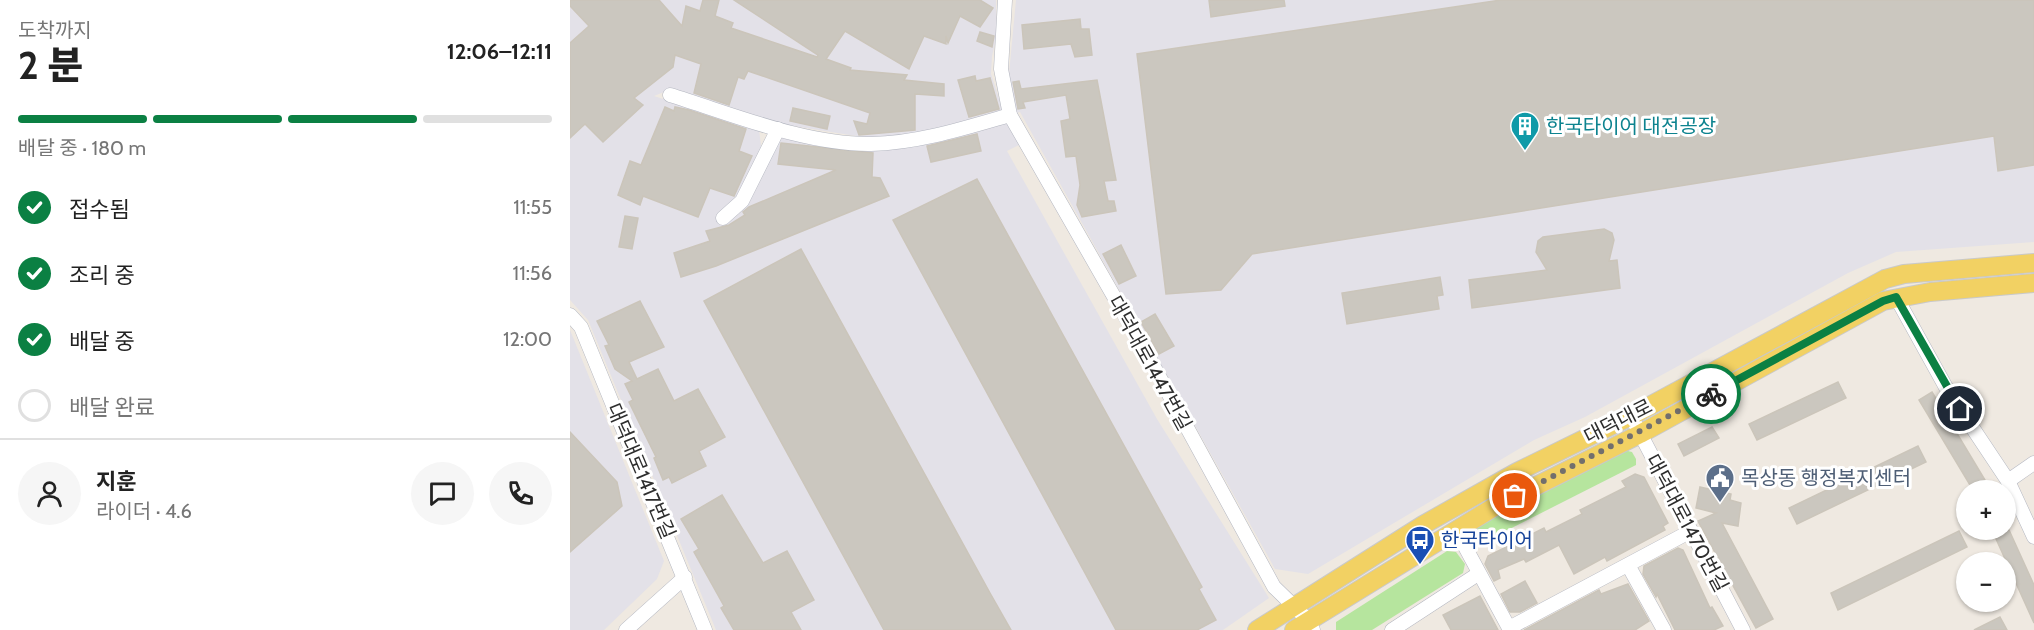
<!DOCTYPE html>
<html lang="ko">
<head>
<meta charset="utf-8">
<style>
	:root { --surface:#fff; --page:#f6f6f6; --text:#222; --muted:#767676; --line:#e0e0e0; --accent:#0b8043 }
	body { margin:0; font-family:Cabin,"Noto Sans KR",sans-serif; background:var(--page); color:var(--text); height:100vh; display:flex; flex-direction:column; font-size:22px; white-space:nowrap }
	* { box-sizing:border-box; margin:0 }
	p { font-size:20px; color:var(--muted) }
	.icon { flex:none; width:33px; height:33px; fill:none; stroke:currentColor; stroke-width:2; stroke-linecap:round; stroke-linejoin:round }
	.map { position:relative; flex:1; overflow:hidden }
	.panel { display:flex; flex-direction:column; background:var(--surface); width:570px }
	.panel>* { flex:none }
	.tools { position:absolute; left:1386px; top:480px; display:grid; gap:12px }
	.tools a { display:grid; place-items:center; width:60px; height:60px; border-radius:50%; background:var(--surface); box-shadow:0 2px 4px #0004; font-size:30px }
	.pin { position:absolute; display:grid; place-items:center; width:51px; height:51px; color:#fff; margin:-26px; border:3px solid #fff; border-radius:50%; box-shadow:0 2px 6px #0007 }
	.courier { position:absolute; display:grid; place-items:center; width:60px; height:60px; margin:-30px; border:4px solid #0b8043; border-radius:50%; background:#fff; color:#222; box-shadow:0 2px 8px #0007 }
	.overview em { font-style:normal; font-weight:800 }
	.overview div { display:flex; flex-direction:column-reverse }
	.overview { display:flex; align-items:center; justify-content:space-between; height:102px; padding:0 18px }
	h1 { font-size:39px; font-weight:800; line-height:45px }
	.bar { display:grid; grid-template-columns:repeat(4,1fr); gap:9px 6px; align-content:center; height:72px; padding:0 18px }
	.bar i { height:8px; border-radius:4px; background:var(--line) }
	.bar .on { background:var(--accent) }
	.bar p { grid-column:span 4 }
	.line { display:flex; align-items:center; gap:15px; padding:0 18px; border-top:2px solid var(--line) }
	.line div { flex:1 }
	.round { display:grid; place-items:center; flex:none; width:63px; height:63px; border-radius:32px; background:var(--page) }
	ol { padding:0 18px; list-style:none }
	li { display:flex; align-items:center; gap:18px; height:66px }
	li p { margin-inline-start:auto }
	li .icon { padding:6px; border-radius:50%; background:var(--accent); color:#fff; stroke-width:4 }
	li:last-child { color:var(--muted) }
	li i { width:33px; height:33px; border:3px solid var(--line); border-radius:50% }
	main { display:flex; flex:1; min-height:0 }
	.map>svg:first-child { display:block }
</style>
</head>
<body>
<main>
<section class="panel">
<div class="overview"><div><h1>2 분</h1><p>도착까지</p></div><em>12:06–12:11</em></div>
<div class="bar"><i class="on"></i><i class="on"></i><i class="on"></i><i></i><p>배달 중 · 180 m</p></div>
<ol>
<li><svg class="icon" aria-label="check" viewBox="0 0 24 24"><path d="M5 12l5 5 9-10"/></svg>접수됨<p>11:55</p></li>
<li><svg class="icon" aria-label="check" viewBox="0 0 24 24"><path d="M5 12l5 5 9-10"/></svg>조리 중<p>11:56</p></li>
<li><svg class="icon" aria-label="check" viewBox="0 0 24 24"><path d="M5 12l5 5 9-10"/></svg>배달 중<p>12:00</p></li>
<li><i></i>배달 완료</li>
</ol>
<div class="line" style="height:108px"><a class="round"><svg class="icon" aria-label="person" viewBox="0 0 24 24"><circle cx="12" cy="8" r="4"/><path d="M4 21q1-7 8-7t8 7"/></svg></a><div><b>지훈</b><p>라이더 · 4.6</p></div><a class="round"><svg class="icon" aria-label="chat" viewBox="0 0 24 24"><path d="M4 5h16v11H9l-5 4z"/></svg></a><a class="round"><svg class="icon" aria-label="phone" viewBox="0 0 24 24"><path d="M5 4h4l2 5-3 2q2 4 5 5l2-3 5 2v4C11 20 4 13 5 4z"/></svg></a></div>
</section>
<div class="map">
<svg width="1464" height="630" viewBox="0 0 1464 630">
	<rect width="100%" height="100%" fill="#efe9e1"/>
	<g fill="#e3e1e8">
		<path d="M0 0H426L427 34 422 56 421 74 433 111 330 139H305L211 124 99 90 84 96 189 130 192 153 168 202 147 214 150 222 160 218 176 202 212 136 288 148 324 147 414 130 435 122 443 130 449 145 437 151 587 419 699 598 653 630H146L18 320 0 300Z"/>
		<path d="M446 0H1464V242L1326 252 1278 273 1015 417 964 440 738 574 705 569 450 112 444 114 438 84Z"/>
		<path d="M0 330 94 561 87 579 34 630H0Z"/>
	</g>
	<g fill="#b6e59e">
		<path d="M1054 450 1062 452 1066 459V465L914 542 905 540 903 535 905 528Z"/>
		<path d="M877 551 886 552 895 564 893 573 802 630H766V622Z"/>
	</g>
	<g fill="#cbc7bf" stroke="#cbc5ba" stroke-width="1.5">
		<path d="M0 0H89L112 26 116 6 130 11 133 0H149L145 16 163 23 161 28 247 57 248 55 164 0H410L423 8 410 27 390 16 378 43 376 36V44L354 36 339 69 275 31 256 59 281 68 280 70 337 75 334 80 374 84V96L345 94V130L289 135 284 121 297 124 300 113 178 71 174 79 168 77 159 105 124 93 131 64 105 55 103 67 64 98 73 105 33 142 15 124 0 138V43L19 26 0 6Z"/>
		<path d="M639 0H714L715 6 641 17Z"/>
		<path d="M931 0H1464V165L1428 171 1424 136 682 254 651 290 596 294 567 54Z"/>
		<path d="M510 19 511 29H519L522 55 505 57 501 44 454 49 452 25Z"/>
		<path d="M410 32 424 36 422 47 407 41Z"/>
		<path d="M405 76 406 81 420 78 429 109 399 117 388 80Z"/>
		<path d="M527 80 546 180 534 181 538 201H544L546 211 512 217 507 205 510 185 506 156 496 157 491 121 500 119 496 95 453 102 455 108 448 109 443 82 449 81 451 89Z"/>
		<path d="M95 107 104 111 105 107 119 110 176 129 169 151 182 156 164 196 140 188 128 217 73 196 70 205 48 195 60 161 71 165Z"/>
		<path d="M223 108 260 116 257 129 220 121Z"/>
		<path d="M407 134 411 151 361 162 357 146Z"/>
		<path d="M211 143 303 153 302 177 310 178 319 196 146 266 111 277 104 253 140 241 136 231 159 225 175 215 173 212 179 207 266 170 208 164Z"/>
		<path d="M407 179 632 587 629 589 646 620 627 630H546L323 220Z"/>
		<path d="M55 216 68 218 62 249 49 247Z"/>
		<path d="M1034 229 1042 233 1044 240 1039 261 1047 260 1050 288 902 308 899 280 977 270 966 252 968 241 973 237Z"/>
		<path d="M551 245 566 276 549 284 533 254Z"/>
		<path d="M231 249 420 593 441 630H314L134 301Z"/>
		<path d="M870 277 873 295 867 296 869 309 777 324 772 293Z"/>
		<path d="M70 301 94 347 59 362 67 379 88 369 104 401 128 389 155 437 129 451 136 466 102 483 99 477 93 480 84 458 86 457 59 402 63 400 55 384 62 381 45 369 35 346 39 345 27 321Z"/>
		<path d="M585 314 604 346 589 354 571 322Z"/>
		<path d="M1268 382 1276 398 1187 440 1179 424Z"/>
		<path d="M1362 392 1418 485 1409 490H1403L1349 400Z"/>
		<path d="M1142 427 1149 438 1114 456 1108 444Z"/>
		<path d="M0 432 47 482 52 506 0 552Z"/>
		<path d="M1348 446 1356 462 1227 524 1219 508Z"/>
		<path d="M1065 474 1074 477 1098 523 1093 526 1095 530 1037 561 1035 557 1004 574 989 545 956 562 954 559 928 570 930 578 924 581 915 564 918 556 974 528 976 532 1012 514 1010 510 1056 487 1052 481Z"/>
		<path d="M1130 487 1161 494 1160 500 1171 503 1168 526 1152 523 1203 619 1186 628 1128 521 1146 513 1126 508Z"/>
		<path d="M152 495 193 563 217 551 244 600 221 612 231 630H164L151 608 154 606 124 552 129 549 111 519Z"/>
		<path d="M1422 530H1439L1464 585V623Z"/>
		<path d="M1389 531 1397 547 1268 610 1261 593Z"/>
		<path d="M1108 548 1113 550 1140 608 1142 607 1153 626 1144 630H1105L1087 594 1086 597 1073 574 1074 566Z"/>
		<path d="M955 581 967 603 950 612H940L931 594Z"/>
		<path d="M1058 584 1079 621 1065 630H954L1029 590 1031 594Z"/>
		<path d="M910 596 928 630H881L873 615Z"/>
		<path d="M1430 617 1437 630H1404Z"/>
	</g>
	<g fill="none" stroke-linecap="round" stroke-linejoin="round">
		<g stroke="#b4b7c1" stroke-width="15">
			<g id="minor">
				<path d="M435 0 431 69 440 115 578 356 704 587 738 620 743 630"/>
				<path d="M100 95C162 114 236 145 301 144 348 143 395 128 440 115"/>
				<path d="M153 218 172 201 208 129"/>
				<path d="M1326 297 1378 391 1438 481 1464 537"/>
				<path d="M0 315 11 327 135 630"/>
				<path d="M1061 416 1173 630"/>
				<path d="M1438 481 1464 463"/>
				<path d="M886 530 939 628 1121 531"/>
				<path d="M1058 565 1094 630"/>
				<path d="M56 630 115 577"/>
				<path d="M822 630 908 574"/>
			</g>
		</g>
		<g stroke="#c9c9c9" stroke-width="20">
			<g id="major">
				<path d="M687 630 853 525 947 472 1061 416 1315 279 1334 274 1464 263"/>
				<path d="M724 630 924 507 1070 434 1313 301 1360 292 1464 283"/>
			</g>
		</g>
		<use href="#minor" stroke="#fff" stroke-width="14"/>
		<use href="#major" stroke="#f2d163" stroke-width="18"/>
	</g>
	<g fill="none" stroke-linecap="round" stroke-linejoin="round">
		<path stroke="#726f6d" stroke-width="6" stroke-dasharray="0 10.8" d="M945 496 1141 394"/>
		<path stroke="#0b8043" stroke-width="8" d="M1141 394 1313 301 1326 297 1390 409"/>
	</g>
	<defs>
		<g id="building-pin" transform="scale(1.5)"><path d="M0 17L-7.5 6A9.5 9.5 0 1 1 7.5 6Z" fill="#0f9aa8" stroke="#fff"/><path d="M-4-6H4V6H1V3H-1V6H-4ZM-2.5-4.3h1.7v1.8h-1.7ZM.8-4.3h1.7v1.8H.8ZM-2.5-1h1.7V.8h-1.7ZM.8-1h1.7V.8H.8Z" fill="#fff"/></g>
		<g id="civic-pin" transform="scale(1.5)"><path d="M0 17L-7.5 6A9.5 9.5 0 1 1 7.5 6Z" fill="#5c6f8a" stroke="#fff"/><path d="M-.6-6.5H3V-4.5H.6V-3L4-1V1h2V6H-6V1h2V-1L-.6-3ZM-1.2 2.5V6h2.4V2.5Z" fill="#fff"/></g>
		<g id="bus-pin" transform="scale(1.5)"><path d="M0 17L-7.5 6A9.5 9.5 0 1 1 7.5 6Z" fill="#1a4fb4" stroke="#fff"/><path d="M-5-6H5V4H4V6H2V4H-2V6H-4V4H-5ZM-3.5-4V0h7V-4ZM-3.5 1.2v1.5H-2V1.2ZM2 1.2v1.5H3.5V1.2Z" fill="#fff"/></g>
	</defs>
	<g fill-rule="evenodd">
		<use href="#building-pin" x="955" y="126"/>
		<use href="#civic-pin" x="1150" y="478"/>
		<use href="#bus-pin" x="850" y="540"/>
	</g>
	<g text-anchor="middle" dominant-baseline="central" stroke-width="6" stroke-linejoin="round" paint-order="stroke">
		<g font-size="20" fill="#0d838f" stroke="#fff" text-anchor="start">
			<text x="976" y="126">한국타이어 대전공장</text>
		</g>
		<g font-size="20" fill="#2e2e2e" stroke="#fff">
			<text transform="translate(580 363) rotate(61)">대덕대로1447번길</text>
			<text transform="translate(1048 421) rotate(-27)">대덕대로</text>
			<text transform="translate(71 471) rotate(67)">대덕대로1417번길</text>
			<text transform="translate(1117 523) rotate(62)">대덕대로1470번길</text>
		</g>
		<g font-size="20" fill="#4e5e75" stroke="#fff" text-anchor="start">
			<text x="1171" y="478">목상동 행정복지센터</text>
		</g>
		<g font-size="20" fill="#164399" stroke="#fff" text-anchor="start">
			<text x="871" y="540">한국타이어</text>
		</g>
	</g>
</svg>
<div class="tools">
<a>+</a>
<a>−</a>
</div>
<div class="pin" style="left:945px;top:496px;background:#ea580c"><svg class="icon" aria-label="bag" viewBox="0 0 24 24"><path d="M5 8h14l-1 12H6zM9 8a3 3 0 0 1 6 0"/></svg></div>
<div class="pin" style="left:1390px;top:409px;background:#1f2937"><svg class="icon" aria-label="home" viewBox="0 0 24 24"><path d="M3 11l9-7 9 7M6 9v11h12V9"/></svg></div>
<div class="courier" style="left:1141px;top:394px"><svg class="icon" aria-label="bike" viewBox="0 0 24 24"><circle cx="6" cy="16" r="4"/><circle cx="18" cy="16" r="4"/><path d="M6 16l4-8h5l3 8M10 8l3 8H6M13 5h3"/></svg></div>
</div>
</main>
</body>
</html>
